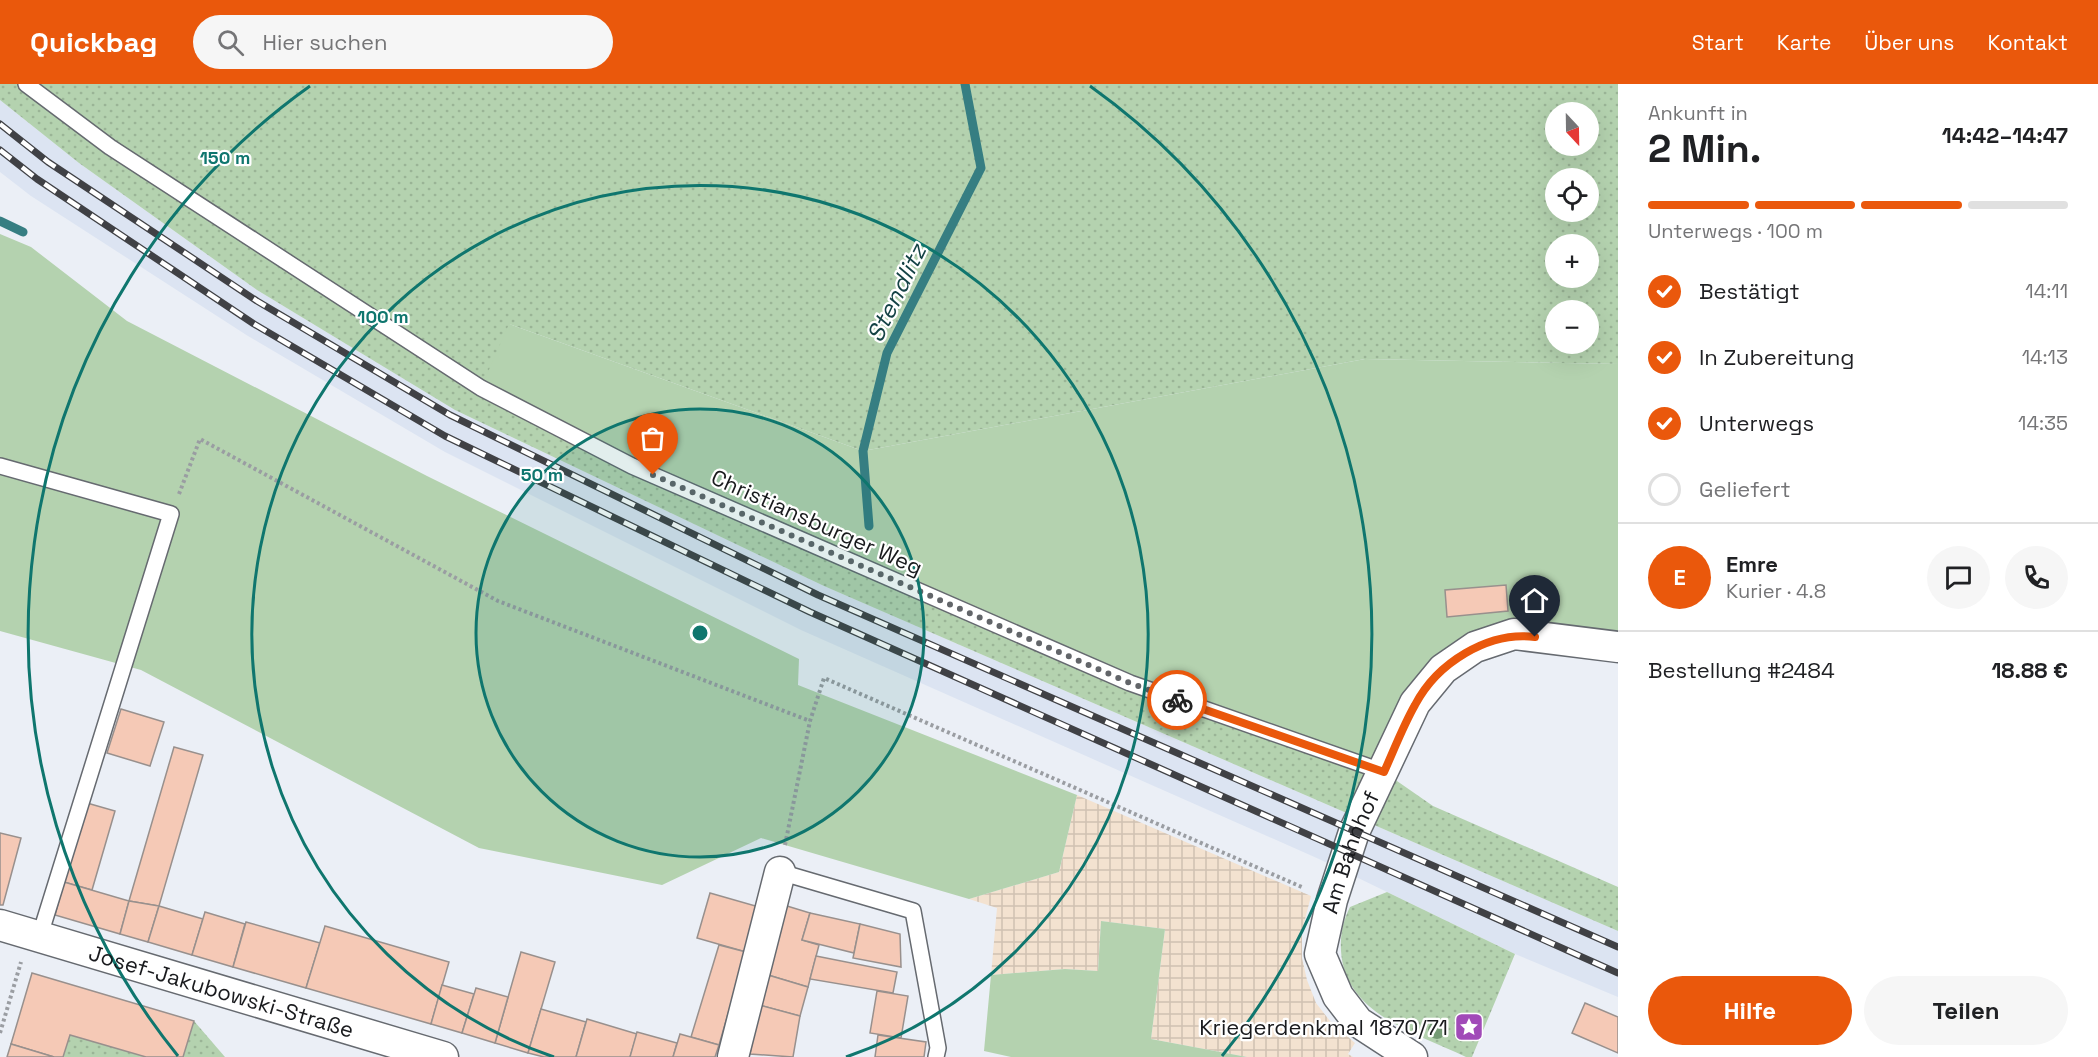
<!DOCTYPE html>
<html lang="de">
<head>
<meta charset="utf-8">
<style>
	:root { --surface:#fff; --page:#f6f6f6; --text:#202124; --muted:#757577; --line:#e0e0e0; --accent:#ea580c }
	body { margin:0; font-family:"Space Grotesk",sans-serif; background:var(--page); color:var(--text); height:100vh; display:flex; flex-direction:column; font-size:22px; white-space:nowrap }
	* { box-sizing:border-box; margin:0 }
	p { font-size:20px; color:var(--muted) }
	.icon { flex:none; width:33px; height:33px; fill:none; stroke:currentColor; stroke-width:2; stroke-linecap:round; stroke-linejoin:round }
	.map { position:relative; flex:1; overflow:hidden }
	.side { display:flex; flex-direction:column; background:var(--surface); width:480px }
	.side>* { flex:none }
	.needle { width:39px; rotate:158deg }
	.tools { position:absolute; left:1545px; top:18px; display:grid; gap:12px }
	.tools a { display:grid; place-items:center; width:54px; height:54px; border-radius:50%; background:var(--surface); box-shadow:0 6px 24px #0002; font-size:30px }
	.pin { position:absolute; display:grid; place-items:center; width:51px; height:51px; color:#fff; margin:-62px -26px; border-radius:50% 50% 50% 0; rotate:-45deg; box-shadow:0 0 6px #0007 }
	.pin .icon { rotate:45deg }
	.courier { position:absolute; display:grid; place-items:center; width:60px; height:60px; margin:-30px; border:4px solid #ea580c; border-radius:50%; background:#fff; color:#222; box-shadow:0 2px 8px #0007 }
	.headline em { font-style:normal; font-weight:700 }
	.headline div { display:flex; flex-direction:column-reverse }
	.headline { display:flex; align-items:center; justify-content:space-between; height:102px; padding:0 30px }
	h1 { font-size:39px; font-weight:700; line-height:45px }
	.bar { display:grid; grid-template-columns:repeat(4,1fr); gap:9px 6px; align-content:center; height:72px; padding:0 30px }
	.bar i { height:8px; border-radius:4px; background:var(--line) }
	.bar .on { background:var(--accent) }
	.bar p { grid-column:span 4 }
	.line { display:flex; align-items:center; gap:15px; padding:0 30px; border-top:2px solid var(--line) }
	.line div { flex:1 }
	.round { display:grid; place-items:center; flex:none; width:63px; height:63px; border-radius:32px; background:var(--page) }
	ol { padding:0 30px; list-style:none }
	li { display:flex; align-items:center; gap:18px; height:66px }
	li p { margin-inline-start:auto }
	li .icon { padding:6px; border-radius:50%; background:var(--accent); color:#fff; stroke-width:4 }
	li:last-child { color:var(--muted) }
	li i { width:33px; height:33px; border:3px solid var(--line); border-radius:50% }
	.action { display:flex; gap:12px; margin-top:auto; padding:12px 30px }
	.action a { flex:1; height:69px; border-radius:36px; background:var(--accent); color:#fff; font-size:24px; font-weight:700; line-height:69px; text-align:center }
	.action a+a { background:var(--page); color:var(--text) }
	header { display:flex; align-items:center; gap:36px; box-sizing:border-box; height:84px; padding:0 30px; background:var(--accent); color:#fff }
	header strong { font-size:28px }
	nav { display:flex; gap:33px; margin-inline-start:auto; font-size:21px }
	.search { width:420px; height:54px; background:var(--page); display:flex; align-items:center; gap:15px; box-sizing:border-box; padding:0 21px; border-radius:33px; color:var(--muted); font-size:22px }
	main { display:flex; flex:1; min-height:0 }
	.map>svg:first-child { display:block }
</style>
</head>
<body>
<header>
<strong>Quickbag</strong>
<div class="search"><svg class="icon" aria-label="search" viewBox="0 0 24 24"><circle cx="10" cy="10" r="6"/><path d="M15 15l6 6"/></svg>Hier suchen</div>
<nav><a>Start</a><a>Karte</a><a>Über uns</a><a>Kontakt</a></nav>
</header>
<main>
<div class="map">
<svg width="1618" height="973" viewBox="0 0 1618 973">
	<defs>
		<pattern id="industrial-grid" width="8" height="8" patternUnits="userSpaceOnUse" patternTransform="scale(1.5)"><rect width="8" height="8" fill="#f3e2d0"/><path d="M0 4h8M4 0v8" fill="none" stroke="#d0c1b2"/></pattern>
		<pattern id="grass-dots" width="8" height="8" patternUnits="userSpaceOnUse" patternTransform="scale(1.5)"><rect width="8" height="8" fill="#b4d2af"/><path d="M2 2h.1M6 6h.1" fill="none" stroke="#9ab496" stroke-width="1.8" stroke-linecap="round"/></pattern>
	</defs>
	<rect width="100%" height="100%" fill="#ebeff6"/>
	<path fill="#dce4f2" d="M0 16 79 79 257 206 455 326 824 502 1618 847V913L1515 870 1319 775 801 546 445 368 248 252 31 112 0 88Z"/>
	<path fill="url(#industrial-grid)" d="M1077 711 1311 812 1302 847V874L1307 896 1316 919 1330 937 1355 959 1348 970 1353 973H1247L1151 955 1165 845 1101 837 1098 887 1065 885 991 891 997 824 969 815 1059 788Z"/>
	<g fill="url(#grass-dots)" fill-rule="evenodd">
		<path d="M0 0H1618V280L1365 275 863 367 509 240 1384 688 1433 722 1618 803V847L824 502 455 326 257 206 79 79 0 16ZM1556 28H1588V62H1556ZM1556 94H1588V128H1556ZM1556 160H1588V194H1556ZM1556 226H1588V260H1556Z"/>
		<path d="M1387 808 1515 870 1472 973H1466C1417 949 1345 931 1341 867 1340 851 1343 837 1350 823Z"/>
		<path d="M194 937 225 973H183Z"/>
		<path d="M70 951 146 973H63Z"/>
	</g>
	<g fill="#b4d2af">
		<path d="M0 150 31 163 127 237 427 392 799 575 798 601 1077 711 1059 788 969 815 761 754 662 801 479 764 141 586 0 547Z"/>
		<path d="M509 240 863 367 1365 275 1618 280V563L1514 550 1443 585 1384 688 1130 599 632 382 481 304Z"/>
		<path d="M1101 837 1165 845 1151 955 1247 973H1011L984 967 991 891 1065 885 1098 887Z"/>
	</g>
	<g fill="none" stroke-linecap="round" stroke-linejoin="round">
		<g stroke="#367e82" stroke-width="9">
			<path d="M0 137 23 148"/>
			<path d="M869 442 863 367 887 269 981 84 965 0"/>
		</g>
	</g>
	<g fill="#f5c9b6" stroke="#98908d" stroke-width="1.5">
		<path d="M1506 501 1508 527 1447 533 1445 506Z"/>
		<path d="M121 625 164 638 150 682 107 669Z"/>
		<path d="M174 663 203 671 159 822 129 817Z"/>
		<path d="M87 719 115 727 92 806 64 798Z"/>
		<path d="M0 749 21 754 3 821H0Z"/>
		<path d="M64 798 129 817 120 850 55 831Z"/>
		<path d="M710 809 759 823 746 868 697 854Z"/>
		<path d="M129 817 159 822 148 858 120 850Z"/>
		<path d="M159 822 203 835 192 871 148 858Z"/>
		<path d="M787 822 810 829 802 856 819 861 808 903 768 891Z"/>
		<path d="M205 828 245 840 233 883 192 871Z"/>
		<path d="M810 829 860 840 854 869 802 856Z"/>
		<path d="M246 838 320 859 306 904 233 883Z"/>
		<path d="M860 840 900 850 901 883 853 874Z"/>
		<path d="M325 842 449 878 431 940 306 904Z"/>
		<path d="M719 861 746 868 719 961 691 953Z"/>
		<path d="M521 868 555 878 528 969 495 959Z"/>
		<path d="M816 872 897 888 893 909 810 895Z"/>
		<path d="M32 889 194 937 183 973H146L70 951 63 973H54L11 960Z"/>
		<path d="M768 891 808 903 800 932 759 921Z"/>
		<path d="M442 901 474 910 462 949 431 940Z"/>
		<path d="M476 904 508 913 495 959 462 949Z"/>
		<path d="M877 907 908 912 901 954 870 949Z"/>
		<path d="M1585 919 1618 933V969L1572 949Z"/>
		<path d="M759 921 800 932 793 973 750 970Z"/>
		<path d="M541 925 586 938 576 973H544L528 969Z"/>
		<path d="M587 935 637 950 630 973H576Z"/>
		<path d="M637 948 677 959 673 973H630Z"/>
		<path d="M680 950 719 961 715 973H673Z"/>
		<path d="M878 951 926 958 924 973H875Z"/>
		<path d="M11 960 54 973H7Z"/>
	</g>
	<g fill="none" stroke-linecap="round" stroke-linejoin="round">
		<g stroke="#666a70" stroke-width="18">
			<g id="lane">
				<path d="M26 0 110 63 481 304 632 382 1130 599 1384 688"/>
				<path d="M0 382 171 430 40 851"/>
				<path d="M780 788 913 827 938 964 936 973"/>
			</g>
		</g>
		<g stroke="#666a70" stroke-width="33">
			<g id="street">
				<path id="s1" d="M0 841 443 973"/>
				<path d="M733 973 780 788"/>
				<path id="s2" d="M1412 973 1358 938 1338 912 1320 870 1332 816 1354 748 1415 619 1443 585 1475 563 1514 550 1618 563"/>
			</g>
		</g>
		<g stroke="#9a9da2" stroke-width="4" stroke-dasharray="3 3" stroke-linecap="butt">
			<path d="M179 410 200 355 498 517 810 637"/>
			<path d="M785 761 810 637 824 594 1304 804"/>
			<path d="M0 949 21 878"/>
		</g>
		<use href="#lane" stroke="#fff" stroke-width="15"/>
		<use href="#street" stroke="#fff" stroke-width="30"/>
		<g stroke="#404145" stroke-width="7">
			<g id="rail">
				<path d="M0 40 48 78 257 217 450 331 818 511 1618 863"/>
				<path d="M0 66 37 95 254 240 445 352 810 528 1618 889"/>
			</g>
		</g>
		<use href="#rail" stroke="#fff" stroke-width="4.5" stroke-dasharray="14" stroke-linecap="butt"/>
	</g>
	<circle fill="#759b75" cx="1437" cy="946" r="9"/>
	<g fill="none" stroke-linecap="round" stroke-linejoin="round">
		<path stroke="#626569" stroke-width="6" stroke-dasharray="0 10.8" d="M653 391 1130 599 1177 616"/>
		<path stroke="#ea580c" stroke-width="8" d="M1177 616 1384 688C1394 666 1403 642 1415 621 1437 579 1488 547 1535 553"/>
	</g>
	<circle cx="700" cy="549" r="224" fill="#0f766e" fill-opacity=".12"/>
	<g fill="none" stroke="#0f766e" stroke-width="3">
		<circle cx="700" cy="549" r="224"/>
		<path d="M554 973A448 448 0 1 1 846 973"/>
		<path d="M178 972A672 672 0 0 1 310 2M1090 2A672 672 0 0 1 1222 972"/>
	</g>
	<defs>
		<g id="sight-square" transform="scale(1.5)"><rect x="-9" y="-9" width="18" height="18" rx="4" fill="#a14ab8" stroke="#fff"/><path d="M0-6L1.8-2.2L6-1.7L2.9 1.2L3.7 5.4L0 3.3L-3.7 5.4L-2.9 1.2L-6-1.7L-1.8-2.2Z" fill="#fff"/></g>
	</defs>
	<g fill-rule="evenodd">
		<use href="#sight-square" x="1469" y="943"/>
	</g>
	<g text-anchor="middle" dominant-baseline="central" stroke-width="4.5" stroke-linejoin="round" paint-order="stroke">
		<g font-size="22" fill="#191a1d" stroke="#fff">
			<text transform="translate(817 438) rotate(24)">Christiansburger Weg</text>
			<text stroke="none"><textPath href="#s2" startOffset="249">Am Bahnhof</textPath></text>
			<text stroke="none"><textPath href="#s1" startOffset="231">Josef-Jakubowski-Straße</textPath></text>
		</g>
		<g font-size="22" fill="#191a1d" stroke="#fff" text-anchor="end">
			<text x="1448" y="943">Kriegerdenkmal 1870/71</text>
		</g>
		<g font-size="24" font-style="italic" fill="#144245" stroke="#fff">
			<text transform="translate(896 209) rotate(-64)">Stendlitz</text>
		</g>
	</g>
	<circle cx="700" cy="549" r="9" fill="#0f766e" stroke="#fff" stroke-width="3"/>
	<g font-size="18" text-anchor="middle" font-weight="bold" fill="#0f766e" stroke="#fff" stroke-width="4.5" stroke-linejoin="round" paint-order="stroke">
		<text x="225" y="80">150 m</text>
		<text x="383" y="239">100 m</text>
		<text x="542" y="397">50 m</text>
	</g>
</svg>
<div class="tools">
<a><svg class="needle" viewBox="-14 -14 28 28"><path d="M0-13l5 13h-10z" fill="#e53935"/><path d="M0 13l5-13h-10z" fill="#757577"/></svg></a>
<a><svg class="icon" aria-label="locate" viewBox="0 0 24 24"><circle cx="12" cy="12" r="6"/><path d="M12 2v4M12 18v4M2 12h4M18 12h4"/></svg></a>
<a>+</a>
<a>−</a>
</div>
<div class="pin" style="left:653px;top:391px;background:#ea580c"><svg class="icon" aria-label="bag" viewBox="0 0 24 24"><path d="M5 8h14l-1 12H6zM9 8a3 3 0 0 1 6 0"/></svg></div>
<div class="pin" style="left:1535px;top:553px;background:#1f2937"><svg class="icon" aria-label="home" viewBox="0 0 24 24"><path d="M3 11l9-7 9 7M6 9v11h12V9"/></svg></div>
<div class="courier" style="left:1177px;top:616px"><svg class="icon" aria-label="bike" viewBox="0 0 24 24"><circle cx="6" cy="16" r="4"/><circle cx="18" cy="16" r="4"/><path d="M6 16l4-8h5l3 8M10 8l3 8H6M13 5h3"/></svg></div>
</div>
<section class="side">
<div class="headline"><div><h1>2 Min.</h1><p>Ankunft in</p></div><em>14:42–14:47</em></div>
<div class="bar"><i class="on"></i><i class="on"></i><i class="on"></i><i></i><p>Unterwegs · 100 m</p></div>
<ol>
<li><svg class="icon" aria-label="check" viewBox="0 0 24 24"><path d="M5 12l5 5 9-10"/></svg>Bestätigt<p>14:11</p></li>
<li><svg class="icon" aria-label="check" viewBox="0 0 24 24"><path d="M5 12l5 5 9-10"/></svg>In Zubereitung<p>14:13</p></li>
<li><svg class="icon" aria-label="check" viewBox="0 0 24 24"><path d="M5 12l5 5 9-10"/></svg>Unterwegs<p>14:35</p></li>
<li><i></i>Geliefert</li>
</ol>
<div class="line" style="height:108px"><b class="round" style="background:var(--accent);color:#fff">E</b><div><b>Emre</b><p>Kurier · 4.8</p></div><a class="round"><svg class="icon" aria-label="chat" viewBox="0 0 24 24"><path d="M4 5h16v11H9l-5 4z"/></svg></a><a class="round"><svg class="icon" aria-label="phone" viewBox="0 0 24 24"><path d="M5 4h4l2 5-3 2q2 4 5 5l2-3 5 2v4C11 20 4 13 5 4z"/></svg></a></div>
<div class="line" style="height:78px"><div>Bestellung #2484</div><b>18.88 €</b></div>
<div class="action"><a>Hilfe</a><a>Teilen</a></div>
</section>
</main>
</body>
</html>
